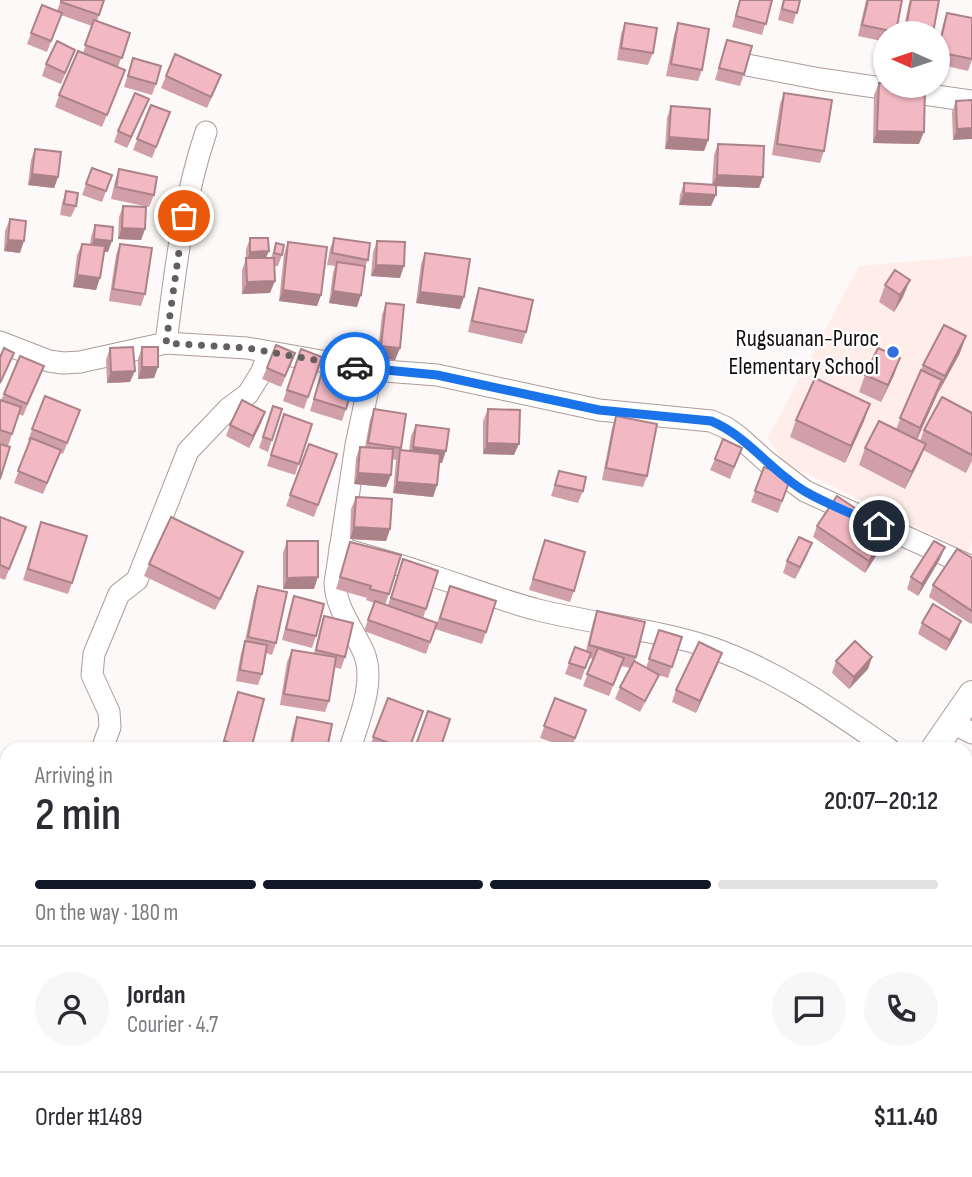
<!DOCTYPE html>
<html lang="en">
<head>
<meta charset="utf-8">
<style>
	:root { --surface:#fff; --page:#f7f7f7; --text:#2b2b33; --muted:#7c7c81; --line:#e1e1e2; --accent:#111827 }
	body { margin:0; font-family:"Sofia Sans Condensed",sans-serif; background:var(--page); color:var(--text); height:100vh; display:flex; flex-direction:column; font-size:26px; white-space:nowrap }
	* { box-sizing:border-box; margin:0 }
	p { font-size:23px; color:var(--muted) }
	.icon { flex:none; width:38px; height:38px; fill:none; stroke:currentColor; stroke-width:2; stroke-linecap:round; stroke-linejoin:round }
	.map { position:relative; flex:1; overflow:hidden }
	.side { position:absolute; left:0px; top:742px; width:973px; height:436px; display:flex; flex-direction:column; background:var(--surface); border-radius:21px 21px 0 0; box-shadow:0 2px 5px #0004 }
	.side>* { flex:none }
	.needle { width:46px; rotate:273deg }
	.controls { position:absolute; left:873px; top:21px; display:grid; gap:14px }
	.controls a { display:grid; place-items:center; width:77px; height:77px; border-radius:50%; background:var(--surface); box-shadow:0 2px 5px #0004; font-size:35px }
	.pin { position:absolute; display:grid; place-items:center; width:60px; height:60px; color:#fff; margin:-30px; border:4px solid #fff; border-radius:50%; box-shadow:0 2px 7px #0007 }
	.courier { position:absolute; display:grid; place-items:center; width:70px; height:70px; margin:-35px; border:5px solid #1a73e8; border-radius:50%; background:#fff; color:#222; box-shadow:0 2px 9px #0007 }
	.summary em { font-style:normal; font-weight:600 }
	.summary div { display:flex; flex-direction:column-reverse }
	.summary { display:flex; align-items:center; justify-content:space-between; height:119px; padding:0 35px }
	h1 { font-size:46px; font-weight:600; line-height:52px }
	.bar { display:grid; grid-template-columns:repeat(4,1fr); gap:10px 7px; align-content:center; height:84px; padding:0 35px }
	.bar i { height:9px; border-radius:5px; background:var(--line) }
	.bar .active { background:var(--accent) }
	.bar p { grid-column:span 4 }
	.line { display:flex; align-items:center; gap:18px; padding:0 35px; border-top:2px solid var(--line) }
	.line div { flex:1 }
	.round { display:grid; place-items:center; flex:none; width:74px; height:74px; border-radius:37px; background:var(--page) }
	.map>svg:first-child { display:block }
</style>
</head>
<body>
<div class="map">
<svg width="972" height="1177" viewBox="0 0 972 1177">
	<rect width="100%" height="100%" fill="#fdf9f8"/>
	<path fill="#feede9" d="M972 256V542L968 552 785 463 768 438 859 266Z"/>
	<g fill="none" stroke-linecap="round" stroke-linejoin="round">
		<g stroke="#ad9b97" stroke-width="23">
			<g id="minor">
				<path d="M747 65 820 79 972 101"/>
				<path d="M0 342 49 361 63 363 80 362 166 343 247 348 372 370 437 375 599 410 711 421 725 427 738 436 767 462 805 491 972 567"/>
				<path d="M166 343C175 272 183 200 206 132"/>
				<path d="M340 548C369 556 398 564 427 574 464 586 500 600 538 610 595 624 654 629 709 647 775 669 833 710 889 749"/>
				<path d="M953 723 972 733"/>
				<path d="M102 749 110 727 109 712 92 675 94 654 119 594 137 580 188 451 229 408 248 394 261 373 269 353"/>
				<path d="M350 749C358 721 376 683 364 653 354 630 336 609 335 583L356 445 372 370"/>
				<path d="M0 880 7 882"/>
				<path d="M966 1092 972 1094"/>
			</g>
		</g>
		<g stroke="#ad9b97" stroke-width="28">
			<g id="tertiary">
				<path d="M934 749 972 694"/>
				<path d="M679 1177 682 1171"/>
			</g>
		</g>
		<use href="#minor" stroke="#fff" stroke-width="21"/>
		<use href="#tertiary" stroke="#fff" stroke-width="26"/>
	</g>
	<g fill="#d19fa8">
		<path d="M61 0H104L97 21 130 33 118 67 125 70 102 127 55 107 59 95 83 53 92 26 61 15 47 52 27 44 42 5 57 11Z"/>
		<path d="M740 0H772L762 35 732 27Z"/>
		<path d="M783 0H800L793 24 778 20Z"/>
		<path d="M866 0H902L895 33H886V42L858 36Z"/>
		<path d="M910 0H937L933 33H903L908 7Z"/>
		<path d="M947 13 972 18V60L968 71 938 64V46L943 24Z"/>
		<path d="M625 23 653 53 648 65 617 60 621 34Z"/>
		<path d="M678 23 702 70 698 81 666 76 674 35Z"/>
		<path d="M727 40 744 74 740 86 715 80Z"/>
		<path d="M75 50 61 84 42 76 46 64Z"/>
		<path d="M133 58 156 84 152 95 124 87Z"/>
		<path d="M166 76 217 86 207 108 161 88Z"/>
		<path d="M879 83 919 144 873 143 874 95Z"/>
		<path d="M784 93 824 151 820 163 772 155 780 104Z"/>
		<path d="M972 100 953 140 952 112 956 101Z"/>
		<path d="M151 105 170 112 152 158 133 150Z"/>
		<path d="M671 106 708 140 704 151 665 149 667 118Z"/>
		<path d="M144 110 127 148 114 142 118 131Z"/>
		<path d="M718 144 759 188 716 186 711 206 679 205 680 195 684 183 712 185 714 155Z"/>
		<path d="M35 149 58 177 54 188 28 185 31 160Z"/>
		<path d="M92 168 112 175 102 202 82 195Z"/>
		<path d="M119 169 154 195 149 207 111 199 115 181Z"/>
		<path d="M66 191 76 206 71 217 60 215 62 203Z"/>
		<path d="M123 206 145 229 141 240 118 239 119 217Z"/>
		<path d="M10 219 20 253 4 251 5 231Z"/>
		<path d="M95 225 108 252H104L96 290 73 287 77 255 82 244 90 245 91 237Z"/>
		<path d="M250 238 266 258H271L276 243 282 255 278 266H274L270 293 242 294V270L246 259V250Z"/>
		<path d="M334 238 368 260 365 266 357 307 329 303 333 273 335 266 327 265 330 249Z"/>
		<path d="M377 241 400 278 371 276 373 252Z"/>
		<path d="M288 242 321 295 317 306 279 301 284 254Z"/>
		<path d="M120 244 145 294 141 306 109 301 116 255Z"/>
		<path d="M425 253 460 309 416 303 421 264Z"/>
		<path d="M885 285 903 297 894 312 879 302Z"/>
		<path d="M479 288 526 332 522 344 468 332 475 300Z"/>
		<path d="M386 303 400 348 395 360 377 358 382 315Z"/>
		<path d="M142 347 158 367 154 378 138 379V359Z"/>
		<path d="M110 348 130 382 107 383 106 360Z"/>
		<path d="M301 349 322 357 304 409 283 401Z"/>
		<path d="M960 353 938 393 917 440 920 441 924 430 972 413V461L966 473 923 450 919 461 905 489 859 465 865 448 896 429 923 365Z"/>
		<path d="M326 358 346 409 342 421 310 411Z"/>
		<path d="M291 364 281 387 262 379 267 368Z"/>
		<path d="M44 366 23 416 19 414 8 446 0 443V400H1L4 394Z"/>
		<path d="M865 375H894L881 402 859 392Z"/>
		<path d="M45 396 80 410 63 454 60 453 43 494 14 483 30 441 28 440Z"/>
		<path d="M870 404 864 421 845 463 790 437 796 420Z"/>
		<path d="M273 406 282 409 268 452 259 448Z"/>
		<path d="M374 409 406 414 400 450 409 451 411 436 416 425 442 463H439L437 485 433 497 393 493 396 460 392 459 391 475 386 487 354 484 356 458 360 447H365L370 420Z"/>
		<path d="M488 409 514 455 483 454V421Z"/>
		<path d="M265 412 261 423 249 448 226 436 230 425Z"/>
		<path d="M284 414 312 424 295 475 267 466Z"/>
		<path d="M616 416 647 476 643 487 602 480 612 428Z"/>
		<path d="M309 444 337 454 314 517 286 506Z"/>
		<path d="M742 448 730 479 710 470 715 459Z"/>
		<path d="M764 467 791 477 778 513 751 502Z"/>
		<path d="M559 471 583 491 578 503 551 496Z"/>
		<path d="M356 497 390 529 386 541 350 539 351 509Z"/>
		<path d="M0 517 26 527 5 580 0 578Z"/>
		<path d="M41 522 72 583 68 594 23 580Z"/>
		<path d="M817 526 885 542 865 573 813 537Z"/>
		<path d="M545 540 574 591 570 602 529 590Z"/>
		<path d="M287 541 314 589H283V553Z"/>
		<path d="M350 542 389 594 385 605H388L403 559 426 609 423 618 437 623 426 654 364 631 374 603 366 600 367 598 336 589Z"/>
		<path d="M243 552 238 564 215 610 144 576 149 564Z"/>
		<path d="M807 555 795 579 783 573 787 561Z"/>
		<path d="M972 558V623L971 624 929 597 933 585Z"/>
		<path d="M940 559 918 596 907 589 911 577Z"/>
		<path d="M258 586 276 643 272 655 266 653 262 674 258 685 236 681 241 653 245 641 254 597Z"/>
		<path d="M450 586 486 632 482 644 435 629Z"/>
		<path d="M294 596 316 636 312 648 282 640 290 608Z"/>
		<path d="M597 611 636 657 635 662 646 668 659 630 682 637 668 678 658 675 654 686 640 712 615 699 620 687 630 668 621 666 609 696 583 686 593 659 589 658 581 680 565 674 575 647 586 651 593 622Z"/>
		<path d="M324 616 345 657 341 669 334 667 329 701 325 712 280 705 287 662 292 650 314 654 320 628Z"/>
		<path d="M961 621 957 632 946 651 918 634 922 623Z"/>
		<path d="M722 653 696 713 672 702 676 690Z"/>
		<path d="M872 657 868 669 849 689 832 673 836 661Z"/>
		<path d="M238 692 250 749H221L234 703Z"/>
		<path d="M388 698 409 749H369Z"/>
		<path d="M555 698 586 710 571 749 540 738Z"/>
		<path d="M428 711 440 749H415Z"/>
		<path d="M297 717 327 749H289L293 728Z"/>
		<path d="M966 876 972 878V938L966 936Z"/>
		<path d="M353 1171H390L399 1175 400 1171H436L434 1177H379L380 1173 379 1177H349Z"/>
		<path d="M466 1171H505L502 1177H464Z"/>
		<path d="M547 1171H576L573 1177H512L546 1175Z"/>
		<path d="M579 1171H614L610 1177Z"/>
	</g>
	<g fill="#aa8288">
		<path d="M149 99 144 110 127 148 131 137Z"/>
		<path d="M972 128V139L953 140 957 129Z"/>
		<path d="M877 131 924 132 919 144 873 143Z"/>
		<path d="M669 137 708 140 704 151 665 149Z"/>
		<path d="M32 174 58 177 54 188 28 185Z"/>
		<path d="M717 175 763 177 759 188 712 186Z"/>
		<path d="M684 193 716 195 711 206 679 205Z"/>
		<path d="M122 228 145 229 141 240 118 239Z"/>
		<path d="M94 239 112 241 108 252 90 251Z"/>
		<path d="M8 240 24 241 20 253 4 251Z"/>
		<path d="M269 251 264 263 246 264 250 252Z"/>
		<path d="M376 265 404 266 400 278 371 276Z"/>
		<path d="M77 275 100 278 96 290 73 287Z"/>
		<path d="M910 280 903 297 894 312 900 295Z"/>
		<path d="M275 281 270 293 242 294 247 282Z"/>
		<path d="M283 290 321 295 317 306 279 301Z"/>
		<path d="M333 291 361 295 357 307 329 303Z"/>
		<path d="M420 292 464 297 460 309 416 303Z"/>
		<path d="M966 336 960 353 938 393 945 376Z"/>
		<path d="M381 346 400 348 395 360 377 358Z"/>
		<path d="M900 358 894 375 881 402 888 385Z"/>
		<path d="M142 367H158L154 378 138 379Z"/>
		<path d="M135 371 130 382 107 383 111 372Z"/>
		<path d="M942 380 936 397 914 445 920 428Z"/>
		<path d="M870 404 864 421 845 463 851 446Z"/>
		<path d="M265 412 261 423 249 448 253 436Z"/>
		<path d="M487 443 519 444 514 455 483 454Z"/>
		<path d="M926 444 919 461 905 489 912 472Z"/>
		<path d="M413 447 446 451 442 463 409 458Z"/>
		<path d="M358 473 391 475 386 487 354 484Z"/>
		<path d="M397 482 437 485 433 497 393 493Z"/>
		<path d="M354 527 390 529 386 541 350 539Z"/>
		<path d="M889 531 885 542 865 573 869 561Z"/>
		<path d="M812 543 807 555 795 579 800 567Z"/>
		<path d="M945 547 940 559 918 596 922 584Z"/>
		<path d="M243 552 238 564 215 610 220 599Z"/>
		<path d="M318 577 314 589H283L287 578Z"/>
		<path d="M961 621 957 632 946 651 950 640Z"/>
		<path d="M722 653 718 664 696 713 700 701Z"/>
		<path d="M872 657 868 669 849 689 854 677Z"/>
	</g>
	<g fill="#f3b9c3" stroke="#aa8288" stroke-width="2">
		<path d="M61 0H104L99 15 61 2Z"/>
		<path d="M740 0H772L766 24 736 16Z"/>
		<path d="M784 0H800L797 13 782 9Z"/>
		<path d="M868 0H902L896 32 862 25Z"/>
		<path d="M911 0H939L933 33H905Z"/>
		<path d="M42 5 62 13 51 41 31 33Z"/>
		<path d="M947 13 972 18V59L938 52Z"/>
		<path d="M94 20 130 33 122 58 85 45Z"/>
		<path d="M625 23 657 28 653 53 621 48Z"/>
		<path d="M678 23 709 29 702 70 671 64Z"/>
		<path d="M727 40 752 46 744 74 719 68Z"/>
		<path d="M57 41 75 50 65 73 46 64Z"/>
		<path d="M78 51 125 70 107 115 59 95Z"/>
		<path d="M175 54 221 75 211 97 166 76Z"/>
		<path d="M133 58 161 66 156 84 128 76Z"/>
		<path d="M879 83H886V86H925L924 132 877 131Z"/>
		<path d="M135 93 149 99 131 137 118 131Z"/>
		<path d="M784 93 832 100 824 151 777 144Z"/>
		<path d="M972 100V128L957 129 956 101Z"/>
		<path d="M151 105 170 112 156 147 137 139Z"/>
		<path d="M671 106 710 109 708 140 669 137Z"/>
		<path d="M718 144 764 146 763 177 717 175Z"/>
		<path d="M35 149 61 152 58 177 32 174Z"/>
		<path d="M92 168 112 175 106 191 86 184Z"/>
		<path d="M119 169 157 177 154 195 116 187Z"/>
		<path d="M684 183 716 185V195L684 193Z"/>
		<path d="M66 191 78 193 76 206 64 204Z"/>
		<path d="M123 206 146 207 145 229 122 228Z"/>
		<path d="M10 219 26 221 24 241 8 240Z"/>
		<path d="M95 225 113 227 112 241 94 239Z"/>
		<path d="M250 238H268L269 251 250 252Z"/>
		<path d="M334 238 370 243 368 260 332 253Z"/>
		<path d="M377 241 405 242 404 266 376 265Z"/>
		<path d="M288 242 327 247 321 295 283 290Z"/>
		<path d="M276 243 284 245 282 255 274 253Z"/>
		<path d="M82 244 105 246 100 278 77 275Z"/>
		<path d="M120 244 152 248 145 294 113 289Z"/>
		<path d="M425 253 470 259 464 297 420 292Z"/>
		<path d="M246 258H274L275 281 247 282Z"/>
		<path d="M337 262 365 266 361 295 333 291Z"/>
		<path d="M895 270 910 280 900 295 885 285Z"/>
		<path d="M479 288 533 300 526 332 472 321Z"/>
		<path d="M386 303 404 305 400 348 381 346Z"/>
		<path d="M944 325 966 336 945 376 923 365Z"/>
		<path d="M276 345 295 353 285 376 267 368Z"/>
		<path d="M133 347 135 371 111 372 110 348Z"/>
		<rect x="142" y="347" width="16" height="20"/>
		<path d="M4 348 14 353 0 383V358Z"/>
		<path d="M878 348 900 358 888 385 865 375Z"/>
		<path d="M301 349 322 357 308 397 287 390Z"/>
		<path d="M20 356 44 366 27 404 4 394Z"/>
		<path d="M326 358 358 368 346 409 314 399Z"/>
		<path d="M921 370 942 380 920 428 900 418Z"/>
		<path d="M815 378 870 404 851 446 796 420Z"/>
		<path d="M45 396 80 410 67 443 32 429Z"/>
		<path d="M942 397 972 413V455L924 430Z"/>
		<path d="M0 400 21 407 12 434 0 430Z"/>
		<path d="M242 400 265 412 253 436 230 425Z"/>
		<path d="M273 406 282 409 272 440 263 437Z"/>
		<path d="M374 409 406 414 401 448 368 443Z"/>
		<path d="M488 409 520 410 519 444 487 443Z"/>
		<path d="M284 414 312 424 299 464 271 455Z"/>
		<path d="M616 416 657 424 647 476 606 468Z"/>
		<path d="M879 421 926 444 912 472 865 448Z"/>
		<path d="M416 425 449 429 446 451 413 447Z"/>
		<path d="M31 438 61 450 47 483 18 471Z"/>
		<path d="M723 439 742 448 734 467 715 459Z"/>
		<path d="M0 444 10 447 0 479Z"/>
		<path d="M309 444 337 454 318 505 290 495Z"/>
		<path d="M360 447 393 449 391 475 358 473Z"/>
		<path d="M400 450 440 454 437 485 397 482Z"/>
		<path d="M764 467 791 477 782 501 755 491Z"/>
		<path d="M559 471 586 477 583 491 555 485Z"/>
		<path d="M837 496 889 531 869 561 817 526Z"/>
		<path d="M356 497 392 499 390 529 354 527Z"/>
		<path d="M0 517 26 527 9 569 0 565Z"/>
		<path d="M171 517 243 552 220 599 149 564Z"/>
		<path d="M41 522 87 536 72 583 28 569Z"/>
		<path d="M799 537 812 543 800 567 787 561Z"/>
		<path d="M545 540 585 552 574 591 533 579Z"/>
		<path d="M287 541H318V577L287 578Z"/>
		<path d="M934 541 945 547 922 584 911 577Z"/>
		<path d="M350 542 401 555 389 594 370 589 371 586 340 577Z"/>
		<path d="M957 549 972 558V611L933 585Z"/>
		<path d="M403 559 438 571 426 609 391 598Z"/>
		<path d="M258 586 287 592 276 643 248 637Z"/>
		<path d="M450 586 496 601 486 632 440 618Z"/>
		<path d="M294 596 324 604 316 636 286 629Z"/>
		<path d="M375 601 437 623 430 642 368 620Z"/>
		<path d="M933 604 961 621 950 640 922 623Z"/>
		<path d="M597 611 645 622 636 657 589 645Z"/>
		<path d="M324 616 353 623 345 657 316 650Z"/>
		<path d="M659 630 682 637 672 667 649 659Z"/>
		<path d="M245 641 267 645 262 674 240 670Z"/>
		<path d="M855 641 872 657 854 677 836 661Z"/>
		<path d="M699 642 722 653 700 701 676 690Z"/>
		<path d="M575 647 591 653 585 668 569 663Z"/>
		<path d="M598 648 624 658 613 685 587 674Z"/>
		<path d="M292 650 336 657 329 701 284 694Z"/>
		<path d="M634 661 659 675 645 701 620 687Z"/>
		<path d="M238 692 264 699 251 749 224 741Z"/>
		<path d="M388 698 423 711 409 749H405L373 737Z"/>
		<path d="M555 698 586 710 575 738 544 726Z"/>
		<path d="M428 711 450 719 440 749H428L416 745Z"/>
		<path d="M297 717 332 724 327 749H291Z"/>
		<path d="M966 876 972 878V925L966 923Z"/>
		<path d="M353 1171H380L376 1177H350L349 1176Z"/>
		<path d="M382 1171H390L402 1177H379Z"/>
		<path d="M404 1171H435L431 1177H414Z"/>
		<path d="M442 1171H461L457 1177H439Z"/>
		<path d="M474 1171H503L500 1177H486Z"/>
		<path d="M515 1171H538L548 1176 547 1177H512Z"/>
		<path d="M547 1171H574L570 1177H556Z"/>
		<path d="M579 1171H601L607 1174 605 1177H576Z"/>
	</g>
	<g fill="none" stroke-linecap="round" stroke-linejoin="round">
		<path stroke="#65605f" stroke-width="7" stroke-dasharray="0 12.6" d="M184 216 166 343 247 348 355 367"/>
		<path stroke="#1a73e8" stroke-width="9" d="M355 367 437 375 599 410 711 421C748 436 771 472 806 492 829 505 855 515 879 526"/>
	</g>
	<circle fill="#336fdd" stroke="#fff" stroke-width="2.5" cx="893" cy="352" r="7"/>
	<g text-anchor="middle" dominant-baseline="central" stroke-width="5" stroke-linejoin="round" paint-order="stroke">
		<g font-size="24" fill="#130d0c" stroke="#fff" text-anchor="end">
			<text x="879" y="338">Rugsuanan-Puroc<tspan x="879" dy="28">Elementary School</tspan></text>
		</g>
	</g>
</svg>
<div class="controls">
<a><svg class="needle" viewBox="-14 -14 28 28"><path d="M0-13l5 13h-10z" fill="#e53935"/><path d="M0 13l5-13h-10z" fill="#7c7c81"/></svg></a>
</div>
<div class="pin" style="left:184px;top:216px;background:#ea580c"><svg class="icon" aria-label="bag" viewBox="0 0 24 24"><path d="M5 8h14l-1 12H6zM9 8a3 3 0 0 1 6 0"/></svg></div>
<div class="pin" style="left:879px;top:526px;background:#1f2937"><svg class="icon" aria-label="home" viewBox="0 0 24 24"><path d="M3 11l9-7 9 7M6 9v11h12V9"/></svg></div>
<div class="courier" style="left:355px;top:367px"><svg class="icon" aria-label="car" viewBox="0 0 24 24"><path d="M5 17H2v-5l4-1 3-4h7l3 4 3 1v5h-3M9 17h6M6 11h13"/><circle cx="7" cy="17" r="2"/><circle cx="17" cy="17" r="2"/></svg></div>
<section class="side">
<div class="summary"><div><h1>2 min</h1><p>Arriving in</p></div><em>20:07–20:12</em></div>
<div class="bar"><i class="active"></i><i class="active"></i><i class="active"></i><i></i><p>On the way · 180 m</p></div>
<div class="line" style="height:126px"><a class="round"><svg class="icon" aria-label="person" viewBox="0 0 24 24"><circle cx="12" cy="8" r="4"/><path d="M4 21q1-7 8-7t8 7"/></svg></a><div><b>Jordan</b><p>Courier · 4.7</p></div><a class="round"><svg class="icon" aria-label="chat" viewBox="0 0 24 24"><path d="M4 5h16v11H9l-5 4z"/></svg></a><a class="round"><svg class="icon" aria-label="phone" viewBox="0 0 24 24"><path d="M5 4h4l2 5-3 2q2 4 5 5l2-3 5 2v4C11 20 4 13 5 4z"/></svg></a></div>
<div class="line" style="height:91px"><div>Order #1489</div><b>$11.40</b></div>
</section>
</div>
</body>
</html>
